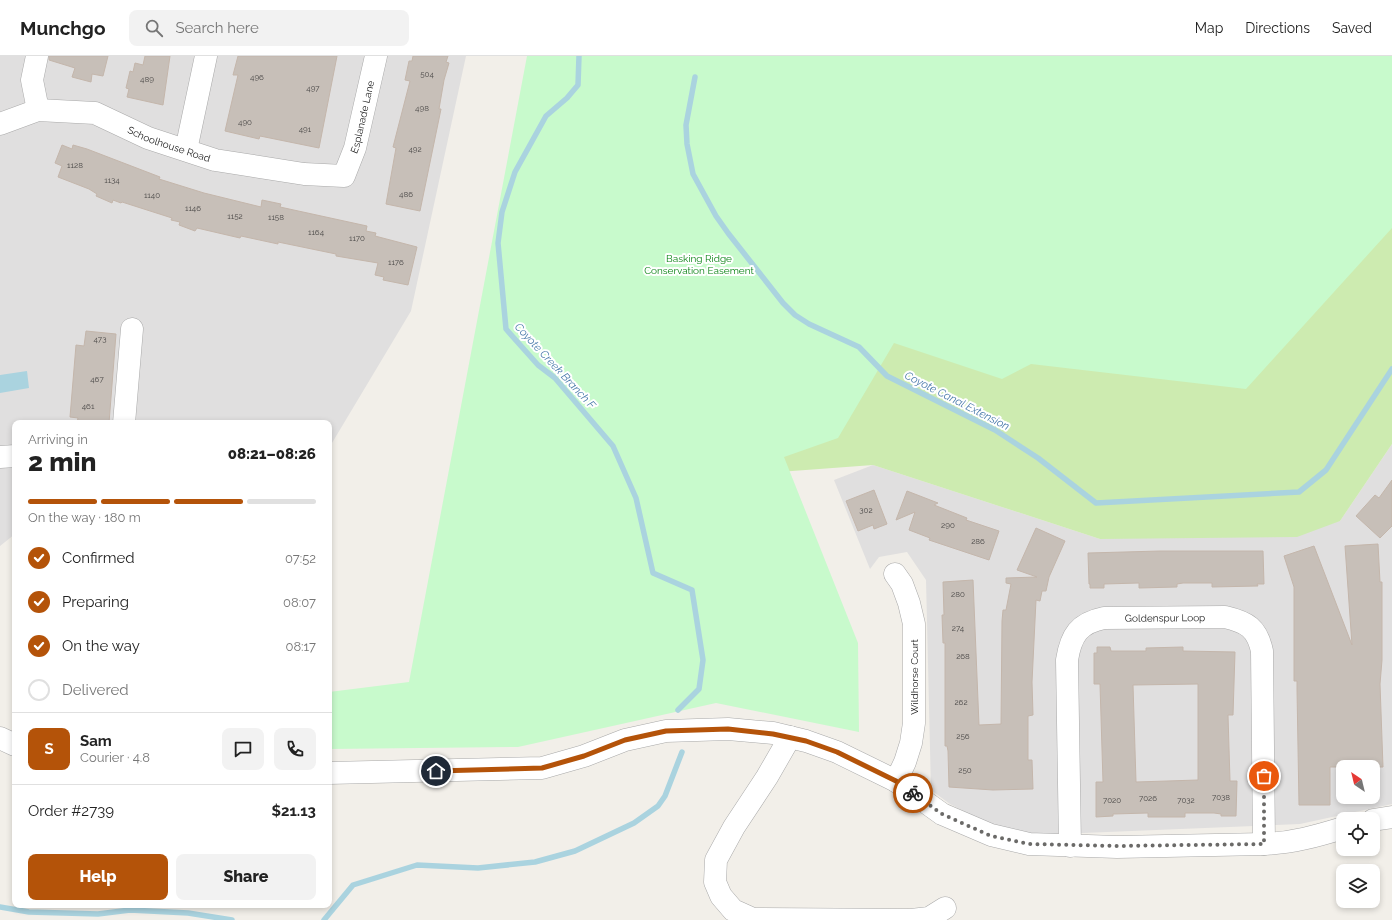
<!DOCTYPE html>
<html lang="en">
<head>
<meta charset="utf-8">
<style>
	:root { --surface:#fff; --page:#f2f2f2; --text:#222; --muted:#767676; --line:#e0e0e0; --accent:#b45309 }
	body { margin:0; font-family:Raleway,sans-serif; background:var(--page); color:var(--text); height:100vh; display:flex; flex-direction:column; font-size:15px; white-space:nowrap }
	* { box-sizing:border-box; margin:0 }
	p { font-size:13px; color:var(--muted) }
	.icon { flex:none; width:22px; height:22px; fill:none; stroke:currentColor; stroke-width:2; stroke-linecap:round; stroke-linejoin:round }
	.map { position:relative; flex:1; overflow:hidden }
	.details { position:absolute; left:12px; top:364px; width:320px; height:488px; display:flex; flex-direction:column; background:var(--surface); border-radius:8px; box-shadow:0 2px 6px #0003 }
	.details>* { flex:none }
	.needle { width:26px; rotate:325deg }
	.tools { position:absolute; left:1336px; top:704px; display:grid; gap:8px }
	.tools a { display:grid; place-items:center; width:44px; height:44px; border-radius:8px; background:var(--surface); box-shadow:0 2px 6px #0003; font-size:20px }
	.pin { position:absolute; display:grid; place-items:center; width:34px; height:34px; color:#fff; margin:-17px; border:2px solid #fff; border-radius:50%; box-shadow:0 1px 4px #0007 }
	.courier { position:absolute; display:grid; place-items:center; width:40px; height:40px; margin:-20px; border:3px solid #b45309; border-radius:50%; background:#fff; color:#222; box-shadow:0 1px 5px #0007 }
	.overview em { font-style:normal; font-weight:800 }
	.overview div { display:flex; flex-direction:column-reverse }
	.overview { display:flex; align-items:center; justify-content:space-between; height:68px; padding:0 16px }
	h1 { font-size:26px; font-weight:800; line-height:30px }
	.bar { display:grid; grid-template-columns:repeat(4,1fr); gap:6px 4px; align-content:center; height:48px; padding:0 16px }
	.bar i { height:5px; border-radius:3px; background:var(--line) }
	.bar .active { background:var(--accent) }
	.bar p { grid-column:span 4 }
	.line { display:flex; align-items:center; gap:10px; padding:0 16px; border-top:1px solid var(--line) }
	.line div { flex:1 }
	.round { display:grid; place-items:center; flex:none; width:42px; height:42px; border-radius:8px; background:var(--page) }
	ol { padding:0 16px; list-style:none }
	li { display:flex; align-items:center; gap:12px; height:44px }
	li p { margin-inline-start:auto }
	li .icon { padding:4px; border-radius:50%; background:var(--accent); color:#fff; stroke-width:4 }
	li:last-child { color:var(--muted) }
	li i { width:22px; height:22px; border:2px solid var(--line); border-radius:50% }
	.action { display:flex; gap:8px; margin-top:auto; padding:8px 16px }
	.action a { flex:1; height:46px; border-radius:8px; background:var(--accent); color:#fff; font-size:16px; font-weight:800; line-height:46px; text-align:center }
	.action a+a { background:var(--page); color:var(--text) }
	header { display:flex; align-items:center; gap:24px; box-sizing:border-box; height:56px; padding:0 20px; background:var(--surface); border-bottom:1px solid var(--line) }
	header strong { font-size:19px }
	nav { display:flex; gap:22px; margin-inline-start:auto; font-size:14px }
	.search { width:280px; height:36px; background:var(--page); display:flex; align-items:center; gap:10px; box-sizing:border-box; padding:0 14px; border-radius:8px; color:var(--muted); font-size:15px }
	.map>svg:first-child { display:block }
</style>
</head>
<body>
<header>
<strong>Munchgo</strong>
<div class="search"><svg class="icon" aria-label="search" viewBox="0 0 24 24"><circle cx="10" cy="10" r="6"/><path d="M15 15l6 6"/></svg>Search here</div>
<nav><a>Map</a><a>Directions</a><a>Saved</a></nav>
</header>
<div class="map">
<svg width="1392" height="864" viewBox="0 0 1392 864">
	<rect width="100%" height="100%" fill="#f2efe9"/>
	<g fill="#e0dfdf" fill-rule="evenodd">
		<path d="M0 0H466L411 255 329 392V367H15V478L0 490Z"/>
		<path d="M1392 388V748L1300 768 1011 780 950 748 931 734 926 524 907 496 879 501 870 513 834 424 873 409 1100 483 1340 465ZM1343 711H1373V741H1343Z"/>
	</g>
	<path fill="#cdebb0" d="M606 0H1392V388L1340 465 1297 481 1100 483 873 409 698 422Z"/>
	<path fill="#c8facc" d="M527 0H1392V172L1246 333 1031 308 1002 323 894 287 838 382 784 401 858 587 859 676 716 647 518 691 329 693V636L409 626Z"/>
	<path fill="#aad3df" d="M27 315 29 332 0 337V319Z"/>
	<g fill="none" stroke-linecap="round" stroke-linejoin="round">
		<g stroke="#aad3df" stroke-width="5.5">
			<path d="M579 0 578 29 567 42 546 60 515 116 502 156 498 187 506 273 538 309 555 322 613 390 636 442 653 517 692 534 703 604 699 633 678 654"/>
			<path d="M695 21 686 69 687 88 693 118 716 160 728 177 783 247 795 259 809 268 859 291 887 320 995 374 1038 402 1096 447 1299 436 1326 414 1392 313"/>
			<path d="M0 851 29 856 98 858 130 854 188 857 232 864"/>
			<path d="M324 864 353 829 417 809 478 812 535 806 575 795 634 767 658 750 665 740 682 696"/>
		</g>
	</g>
	<g fill="#c7bfb8" stroke="#c4b6ab" fill-rule="evenodd">
		<path d="M49 0H108L103 20 92 18 91 26 72 21 75 12 49 4Z"/>
		<path d="M145 0H170L163 49 127 41 129 33 126 32 130 15 133 16 135 7 143 9Z"/>
		<path d="M238 0H337L319 92 260 80 259 83 225 75 238 19H233Z"/>
		<path d="M413 0H448L446 6 449 7 444 24 439 53H441L420 155 386 148 396 92 393 91 410 25 405 24 409 5H412Z"/>
		<path d="M62 89 72 93 73 89 87 93 160 121 159 123 204 137 261 151 262 144 281 148 280 151 367 170 366 175 376 177 375 180 417 191 408 229 383 224 384 221 375 219 378 207 336 200V198L278 186V188L241 180 240 182 197 172 195 175 179 169 180 166 171 164 172 162 122 146 121 147 113 144 112 147 96 140 97 138 89 133 58 121 62 110 55 107Z"/>
		<path d="M86 275 116 278 109 367H77L78 362 70 361 76 289 84 290Z"/>
		<path d="M1392 424V470L1380 482 1356 460 1375 439 1379 442Z"/>
		<path d="M874 434 887 468 874 473 873 469 858 475 846 445Z"/>
		<path d="M907 435 938 447 934 449 967 462 966 464 999 475 989 504 929 484 930 482 909 474 915 456 896 464Z"/>
		<path d="M1036 472 1065 485 1049 521 1046 535H1042L1040 545 1036 544 1032 626 1033 659 1028 660V704H1032L1033 733 993 734 949 731 948 695 947 690H945V587H943L942 559H944L943 526 973 524 979 669 1001 668 1002 565 1003 554H1006L1011 528 1006 527V522L1037 521 1017 514Z"/>
		<path d="M1378 488 1380 526H1382V604L1380 628 1383 711H1330V749H1299L1297 633V625H1294V531L1284 500 1314 490 1352 589 1345 490Z"/>
		<path d="M1160 495H1263L1264 528H1257L1258 530 1212 531V527H1183L1177 528V531L1139 532V527L1104 528V532H1090V528H1089L1088 497Z"/>
		<path d="M1097 591H1110L1111 595H1146V592L1183 591V595L1235 596 1233 659H1228L1230 725H1237L1236 760H1221V758L1214 757H1185V761H1148V757L1113 758V760L1096 761V726H1103L1100 628H1094V597H1097ZM1198 628V724L1136 726 1133 629Z"/>
	</g>
	<g fill="none" stroke-linecap="round" stroke-linejoin="round">
		<g stroke="#a9a9a9" stroke-width="23">
			<g id="minor">
				<path d="M37 0 32 24 38 54"/>
				<path id="s1" d="M0 68 38 54 95 57 148 82 215 104 304 118 344 120 355 92 376 0"/>
				<path d="M186 94 206 0"/>
				<path d="M124 367 132 273"/>
				<path d="M0 401 15 400"/>
				<path d="M895 518 902 528 909 547 914 568V667L911 687 905 706 896 725"/>
				<path d="M790 681 767 721 734 771 716 804 715 826 721 840 733 854 753 863 911 864 929 862 945 852"/>
				<path d="M0 682 15 689"/>
				<path d="M329 717 542 712 584 700 625 684 666 675 728 673 773 677 806 685 837 696 896 725 942 758 991 779 1029 788 1117 791 1264 788C1292 787 1317 780 1343 772"/>
				<path d="M1373 764 1392 761"/>
				<path id="s2" d="M1070 790 1067 604C1071 579 1079 567 1104 562L1225 561C1247 566 1257 572 1262 595L1264 788"/>
			</g>
		</g>
		<use href="#minor" stroke="#fff" stroke-width="22"/>
	</g>
	<g fill="none" stroke-linecap="round" stroke-linejoin="round">
		<path stroke="#6b6a68" stroke-width="4" stroke-dasharray="0 7.2" d="M913 737 942 758 991 780 1029 788 1117 790 1264 788V720"/>
		<path stroke="#b45309" stroke-width="5" d="M436 715 542 712 584 700 625 684 666 675 728 673 773 678 806 685 837 696 896 725 913 737"/>
	</g>
	<g text-anchor="middle" dominant-baseline="central" stroke-width="4" stroke-linejoin="round" paint-order="stroke">
		<g font-size="8" fill="#4b4948">
			<text x="427" y="18">504</text>
			<text x="257" y="21">496</text>
			<text x="147" y="23">489</text>
			<text x="313" y="32">497</text>
			<text x="422" y="52">498</text>
			<text x="245" y="66">490</text>
			<text x="305" y="73">491</text>
			<text x="415" y="93">492</text>
			<text x="75" y="109">1128</text>
			<text x="112" y="124">1134</text>
			<text x="406" y="138">486</text>
			<text x="152" y="139">1140</text>
			<text x="193" y="152">1146</text>
			<text x="235" y="160">1152</text>
			<text x="276" y="161">1158</text>
			<text x="316" y="176">1164</text>
			<text x="357" y="182">1170</text>
			<text x="396" y="206">1176</text>
			<text x="100" y="283">473</text>
			<text x="97" y="323">467</text>
			<text x="88" y="350">461</text>
			<text x="866" y="454">302</text>
			<text x="948" y="469">290</text>
			<text x="978" y="485">286</text>
			<text x="958" y="538">280</text>
			<text x="958" y="572">274</text>
			<text x="963" y="600">268</text>
			<text x="961" y="646">262</text>
			<text x="963" y="680">256</text>
			<text x="965" y="714">250</text>
			<text x="1221" y="741">7038</text>
			<text x="1148" y="742">7026</text>
			<text x="1112" y="744">7020</text>
			<text x="1186" y="744">7032</text>
		</g>
		<g font-size="10" fill="#222" stroke="#fff">
			<text stroke="none"><textPath href="#s1" startOffset="419">Esplanade Lane</textPath></text>
			<text stroke="none"><textPath href="#s1" startOffset="178">Schoolhouse Road</textPath></text>
			<text stroke="none"><textPath href="#s2" startOffset="308">Goldenspur Loop</textPath></text>
			<text transform="translate(914 621) rotate(-90)">Wildhorse Court</text>
		</g>
		<g font-size="10" fill="#0c8416" stroke="#fff">
			<text x="699" y="202">Basking Ridge<tspan x="699" dy="12">Conservation Easement</tspan></text>
		</g>
		<g font-size="11" font-style="italic" fill="#4a7aab" stroke="#fff">
			<text transform="translate(555 310) rotate(47)">Coyote Creek Branch F</text>
			<text transform="translate(957 345) rotate(27)">Coyote Canal Extension</text>
		</g>
	</g>
</svg>
<div class="tools">
<a><svg class="needle" viewBox="-14 -14 28 28"><path d="M0-13l5 13h-10z" fill="#e53935"/><path d="M0 13l5-13h-10z" fill="#767676"/></svg></a>
<a><svg class="icon" aria-label="locate" viewBox="0 0 24 24"><circle cx="12" cy="12" r="6"/><path d="M12 2v4M12 18v4M2 12h4M18 12h4"/></svg></a>
<a><svg class="icon" aria-label="layers" viewBox="0 0 24 24"><path d="M12 4l9 5-9 5-9-5zM3 14l9 5 9-5"/></svg></a>
</div>
<div class="pin" style="left:1264px;top:720px;background:#ea580c"><svg class="icon" aria-label="bag" viewBox="0 0 24 24"><path d="M5 8h14l-1 12H6zM9 8a3 3 0 0 1 6 0"/></svg></div>
<div class="pin" style="left:436px;top:715px;background:#1f2937"><svg class="icon" aria-label="home" viewBox="0 0 24 24"><path d="M3 11l9-7 9 7M6 9v11h12V9"/></svg></div>
<div class="courier" style="left:913px;top:737px"><svg class="icon" aria-label="bike" viewBox="0 0 24 24"><circle cx="6" cy="16" r="4"/><circle cx="18" cy="16" r="4"/><path d="M6 16l4-8h5l3 8M10 8l3 8H6M13 5h3"/></svg></div>
<section class="details">
<div class="overview"><div><h1>2 min</h1><p>Arriving in</p></div><em>08:21–08:26</em></div>
<div class="bar"><i class="active"></i><i class="active"></i><i class="active"></i><i></i><p>On the way · 180 m</p></div>
<ol>
<li><svg class="icon" aria-label="check" viewBox="0 0 24 24"><path d="M5 12l5 5 9-10"/></svg>Confirmed<p>07:52</p></li>
<li><svg class="icon" aria-label="check" viewBox="0 0 24 24"><path d="M5 12l5 5 9-10"/></svg>Preparing<p>08:07</p></li>
<li><svg class="icon" aria-label="check" viewBox="0 0 24 24"><path d="M5 12l5 5 9-10"/></svg>On the way<p>08:17</p></li>
<li><i></i>Delivered</li>
</ol>
<div class="line" style="height:72px"><b class="round" style="background:var(--accent);color:#fff">S</b><div><b>Sam</b><p>Courier · 4.8</p></div><a class="round"><svg class="icon" aria-label="chat" viewBox="0 0 24 24"><path d="M4 5h16v11H9l-5 4z"/></svg></a><a class="round"><svg class="icon" aria-label="phone" viewBox="0 0 24 24"><path d="M5 4h4l2 5-3 2q2 4 5 5l2-3 5 2v4C11 20 4 13 5 4z"/></svg></a></div>
<div class="line" style="height:52px"><div>Order #2739</div><b>$21.13</b></div>
<div class="action"><a>Help</a><a>Share</a></div>
</section>
</div>
</body>
</html>
